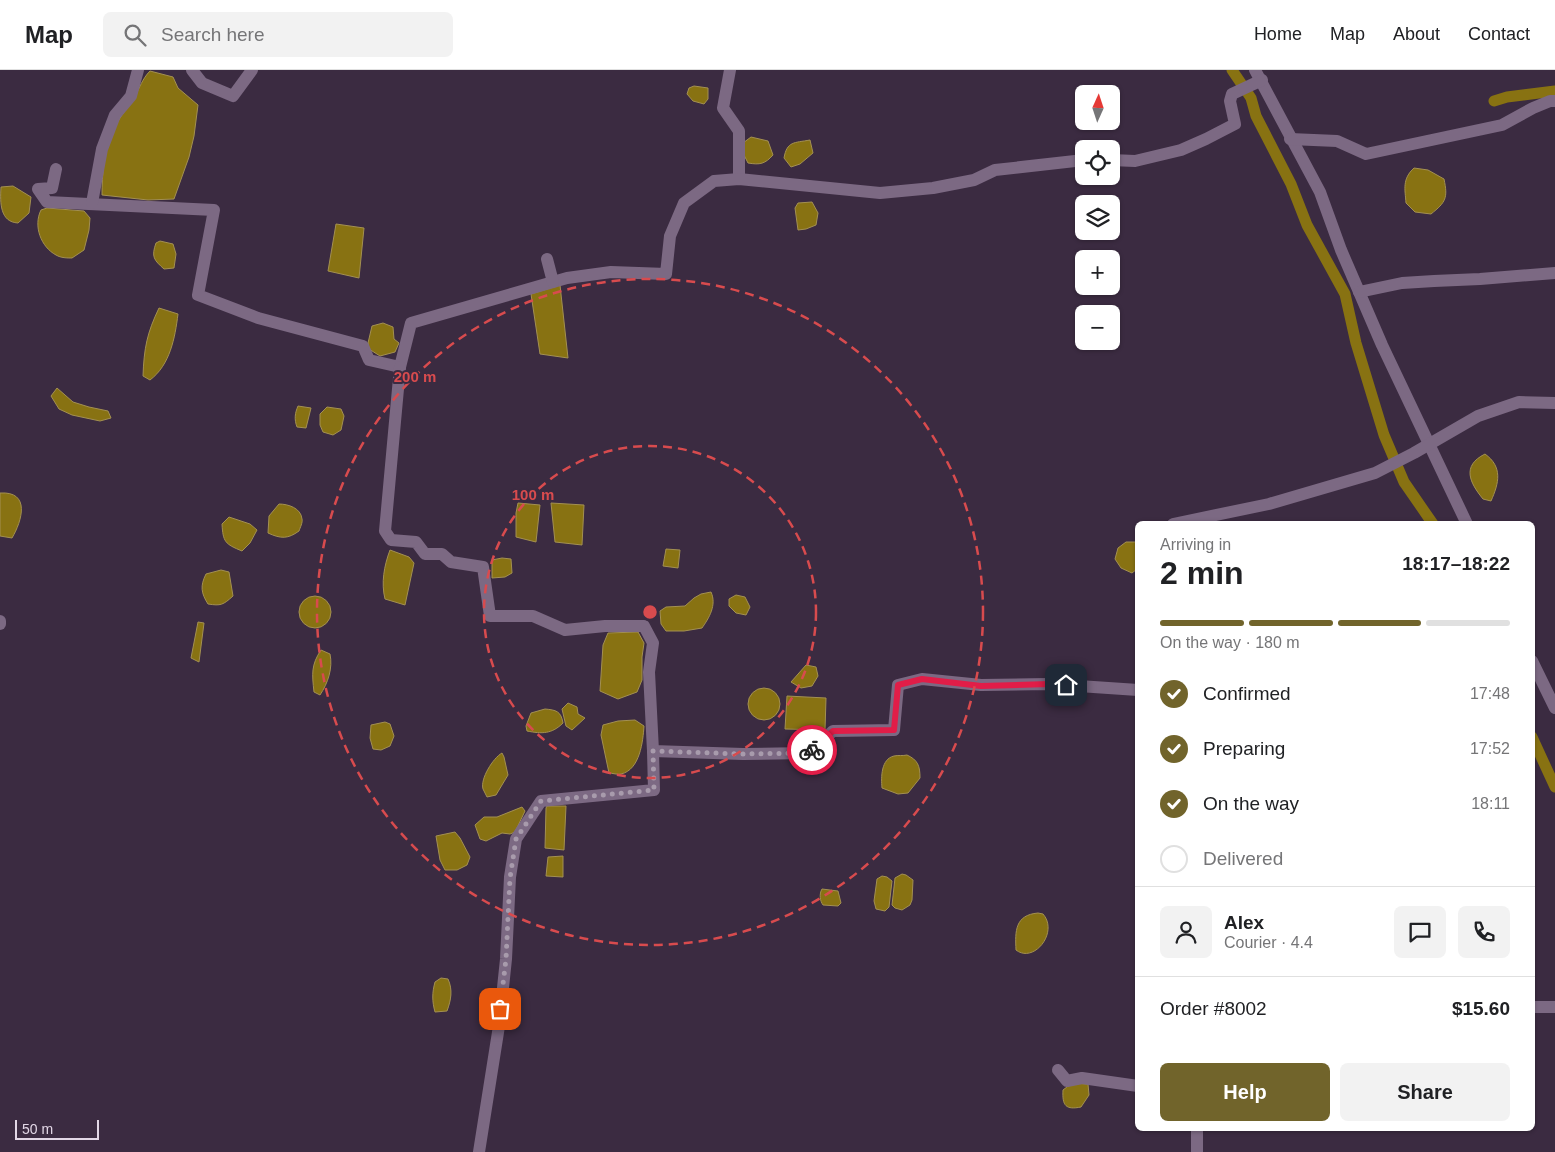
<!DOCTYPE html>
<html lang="en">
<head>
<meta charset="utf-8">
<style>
	:root { --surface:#fff; --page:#f2f2f2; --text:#202124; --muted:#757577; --line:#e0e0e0; --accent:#71642b }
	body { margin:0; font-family:Arial,sans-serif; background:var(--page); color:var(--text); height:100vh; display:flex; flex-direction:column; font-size:19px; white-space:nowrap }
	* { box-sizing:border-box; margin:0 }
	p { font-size:16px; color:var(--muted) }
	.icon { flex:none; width:28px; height:28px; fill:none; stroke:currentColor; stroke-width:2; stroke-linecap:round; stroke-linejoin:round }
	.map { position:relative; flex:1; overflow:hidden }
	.drawer { position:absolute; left:1135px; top:451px; width:400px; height:610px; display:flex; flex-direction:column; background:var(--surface); border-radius:8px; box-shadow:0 1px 4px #0004 }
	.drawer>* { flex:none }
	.needle { width:32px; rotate:3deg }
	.controls { position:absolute; left:1075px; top:15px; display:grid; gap:10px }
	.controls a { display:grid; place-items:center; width:45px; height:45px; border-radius:8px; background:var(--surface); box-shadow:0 1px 4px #0004; font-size:25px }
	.scale { position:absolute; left:15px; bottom:12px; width:84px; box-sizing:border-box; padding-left:5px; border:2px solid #e2d7e6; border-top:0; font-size:14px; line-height:18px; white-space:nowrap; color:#e2d7e6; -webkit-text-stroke:4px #3b2b41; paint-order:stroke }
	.pin { position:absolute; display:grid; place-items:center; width:42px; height:42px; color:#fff; margin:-21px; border-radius:10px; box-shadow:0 2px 8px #0006 }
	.courier { position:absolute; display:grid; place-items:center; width:50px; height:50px; margin:-25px; border:4px solid #e11d48; border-radius:50%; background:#fff; color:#222; box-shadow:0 1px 6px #0007 }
	.headline em { font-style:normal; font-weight:700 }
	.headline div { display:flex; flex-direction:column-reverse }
	.headline { display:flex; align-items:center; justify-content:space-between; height:85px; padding:0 25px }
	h1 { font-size:32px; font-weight:700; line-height:38px }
	.bar { display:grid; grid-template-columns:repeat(4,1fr); gap:8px 5px; align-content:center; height:60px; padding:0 25px }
	.bar i { height:6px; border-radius:4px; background:var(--line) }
	.bar .current { background:var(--accent) }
	.bar p { grid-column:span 4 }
	.line { display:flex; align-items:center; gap:12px; padding:0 25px; border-top:1px solid var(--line) }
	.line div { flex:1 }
	.round { display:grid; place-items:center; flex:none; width:52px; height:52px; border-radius:8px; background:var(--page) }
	ol { padding:0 25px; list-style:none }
	li { display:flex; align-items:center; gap:15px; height:55px }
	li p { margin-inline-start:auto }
	li .icon { padding:5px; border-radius:50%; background:var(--accent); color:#fff; stroke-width:4 }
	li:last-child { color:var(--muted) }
	li i { width:28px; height:28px; border:2px solid var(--line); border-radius:50% }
	.primary-button { display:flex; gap:10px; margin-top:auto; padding:10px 25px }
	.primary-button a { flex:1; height:58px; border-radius:8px; background:var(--accent); color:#fff; font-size:20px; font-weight:700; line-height:58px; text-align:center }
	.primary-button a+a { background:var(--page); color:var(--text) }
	header { display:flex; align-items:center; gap:30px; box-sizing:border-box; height:70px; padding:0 25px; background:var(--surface); border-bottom:1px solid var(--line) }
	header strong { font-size:24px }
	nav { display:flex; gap:28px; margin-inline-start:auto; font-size:18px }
	.search { width:350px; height:45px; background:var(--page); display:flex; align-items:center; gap:12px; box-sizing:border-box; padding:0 18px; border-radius:8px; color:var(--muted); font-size:19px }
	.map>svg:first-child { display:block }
</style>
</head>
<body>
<header>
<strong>Map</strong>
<div class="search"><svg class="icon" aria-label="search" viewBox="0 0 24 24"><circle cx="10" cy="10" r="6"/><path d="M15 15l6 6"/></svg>Search here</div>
<nav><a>Home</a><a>Map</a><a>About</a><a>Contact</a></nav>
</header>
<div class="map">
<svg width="1555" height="1082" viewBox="0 0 1555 1082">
	<rect width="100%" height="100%" fill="#3b2b41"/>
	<g fill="#887212" stroke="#a39052">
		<path d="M150 1 173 7 178 18 198 35 194 66 189 87 174 129 148 130 102 125C102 104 104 83 111 64 117 50 127 39 134 27 140 18 142 9 150 1Z"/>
		<path d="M694 16 708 18V29L704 34 693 31 687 24 689 18Z"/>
		<path d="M751 67 768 71 773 85C765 94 760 95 748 93L744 85 743 73Z"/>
		<path d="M810 70 813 83 800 94 791 97 784 88C787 71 794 73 810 70Z"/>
		<path d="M1414 98 1428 100 1444 109C1448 128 1446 132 1431 144L1415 142 1406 133C1405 119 1402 109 1414 98Z"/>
		<path d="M13 116 31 127 29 143 18 153C0 152 0 133 1 117Z"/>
		<path d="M812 132 818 143 816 155 806 159 798 160 795 138 798 133Z"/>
		<path d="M47 138 84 141 90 148 89 160 84 180 72 188C67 188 61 188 56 185 41 177 33 156 41 140Z"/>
		<path d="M336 154 364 158 359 208 328 201Z"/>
		<path d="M160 171 173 174 176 184 174 198 164 199C154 190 151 187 156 173Z"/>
		<path d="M560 215 568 288 540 284 531 224Z"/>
		<path d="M159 238 178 244C175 268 170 295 150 310L143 306C144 278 147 263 159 238Z"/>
		<path d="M383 253 393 257 394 269 399 273 395 282 380 286 369 279 368 273 372 256Z"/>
		<path d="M57 318 73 332 89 337 108 341 111 348 100 351 72 345 59 339 51 326Z"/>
		<path d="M298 336 311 338 306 358 297 357C294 349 295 343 298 336Z"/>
		<path d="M327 337 341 339 344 346 341 360 333 365 323 362 320 355V344Z"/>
		<path d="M1485 384C1503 397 1499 413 1491 431L1483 429C1470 413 1461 396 1485 384Z"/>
		<path d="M0 423C31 421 22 451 12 468L0 466Z"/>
		<path d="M518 433 540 435 536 472 516 467V443Z"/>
		<path d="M551 433 584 435 582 475 555 472Z"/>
		<path d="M279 434C288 434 301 438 302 449 303 452 300 458 299 461 288 469 281 469 268 463L269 446Z"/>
		<path d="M229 447 250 454 257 460 250 473 242 481C225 474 223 472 222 454Z"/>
		<path d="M1126 472H1137V499L1132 503 1121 498 1115 489 1118 478Z"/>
		<path d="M666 479 680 480 678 498 663 496Z"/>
		<path d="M390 480 409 487 414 493 405 535 385 529C381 513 384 496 390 480Z"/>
		<path d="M502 488 511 489 512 503 505 507 492 508V490Z"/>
		<path d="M221 500 229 502 233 526C223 535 221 536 208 534 201 523 200 516 206 504Z"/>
		<path d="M711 522C717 535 709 548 702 558L684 561H666L661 554 660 541 666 537 685 536 694 528 701 524Z"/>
		<path d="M736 525 745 527 750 537 746 545 736 543 729 536V529Z"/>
		<circle cx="315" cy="542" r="16"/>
		<path d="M198 552 204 553 199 592 191 588Z"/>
		<path d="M638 562 644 573 642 587V610L637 622 618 629 600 621 603 575 608 563Z"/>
		<path d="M321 580 330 584C333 598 328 613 320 625L314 622C312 604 311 595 321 580Z"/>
		<path d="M806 595 816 597 818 606 812 616 801 618 791 612Z"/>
		<circle cx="764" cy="634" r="16"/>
		<path d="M787 626 826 628 825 660 785 659Z"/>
		<path d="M568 633 577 637 578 644 585 648 572 660 566 656 562 639Z"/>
		<path d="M545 639C556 640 561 641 563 653 552 664 542 664 527 661L526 656 531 643Z"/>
		<path d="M635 650 644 656C643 671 640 700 621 704 618 705 612 703 609 703L601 665 603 655 618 651Z"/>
		<path d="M385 652 390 654 394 666 390 676 381 680 373 679 370 668 371 655Z"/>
		<path d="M502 683 504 687 508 705 496 725 487 727C486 724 484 722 483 719 480 709 493 688 502 683Z"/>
		<path d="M907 685C918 690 920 696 920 708L908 723 898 724 882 718C881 707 881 689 894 686 898 685 903 686 907 685Z"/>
		<path d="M547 736H566L564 780 545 778 546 738Z"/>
		<path d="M522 737 525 741 515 762 510 764 502 763 486 771 480 769 475 755 484 747H497Z"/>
		<path d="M455 762 460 768 470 787 467 795 457 800H445L440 790 436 766Z"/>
		<path d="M563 786V807L546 806 548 787Z"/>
		<path d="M902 804 906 805 913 810 912 830 910 835 902 840 895 838 892 835 895 808Z"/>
		<path d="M882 806 887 807 892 811 889 837 885 841 876 839 874 831 877 809Z"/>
		<path d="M822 819 838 821 841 833 838 836 823 835C820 831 819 824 822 819Z"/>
		<path d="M1038 843 1043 844C1059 862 1034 894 1016 880 1015 861 1015 845 1038 843Z"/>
		<path d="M441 908 448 909C453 920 451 930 447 941L435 942C432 931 432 923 435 912Z"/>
		<path d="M1072 1013 1088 1014 1089 1025 1081 1037C1066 1040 1062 1036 1063 1020Z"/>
	</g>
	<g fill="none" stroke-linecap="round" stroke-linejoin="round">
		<g stroke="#887212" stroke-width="11">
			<path d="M1232 0 1251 28 1256 46 1291 114 1307 155 1345 224 1356 273 1384 365 1404 412 1433 454"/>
			<path d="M1494 31 1507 27 1555 21"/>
			<path d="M1532 667 1555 717"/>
		</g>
		<g stroke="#7c6983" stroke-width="12">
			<path d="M192 0 202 13 233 26 252 0"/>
			<path d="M730 0 723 38 739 61V109"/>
			<path d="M1255 0 1320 122 1341 180 1382 275 1467 454"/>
			<path d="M1290 69 1337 71 1366 84 1502 55 1533 38 1550 31H1555"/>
			<path d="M1111 90 1135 91 1181 80 1206 69 1235 54 1230 31 1232 24 1262 10"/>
			<path d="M56 99 52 118 38 119 47 132 214 140 198 225 258 248 363 276 369 290 400 297 411 253 567 208 611 202 666 204 670 166 684 133 714 111 739 109 880 123 933 118 974 110 995 100 1084 90"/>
			<path d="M92 133 102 79 115 45 131 26 138 0"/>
			<path d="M547 189 553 212"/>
			<path d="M1359 222 1402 213 1434 211 1480 209 1555 203"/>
			<path d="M400 297 385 461 391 470 416 472 425 484H442L451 492 483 497 490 546H533L565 560 605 556H644L653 573 649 602 653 681 743 684 808 683 833 661 894 660 898 615 922 609 981 615 1049 614 1138 620"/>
			<path d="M1173 454 1269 434 1375 403 1414 383 1478 346 1519 332 1555 333"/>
			<path d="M0 551V554"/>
			<path d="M1532 591 1555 638"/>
			<path d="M1532 937H1555"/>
			<path d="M1058 1000 1067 1011 1082 1008 1138 1016"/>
			<path d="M1197 1059V1082"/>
			<path d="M479 1082 499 956 506 889 510 807 516 769 541 731 654 720 653 681"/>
		</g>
	</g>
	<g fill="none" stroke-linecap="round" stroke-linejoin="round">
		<path stroke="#a89bac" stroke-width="5" stroke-dasharray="0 9" d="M500 939 506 889 510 808 516 769 541 731 654 720 653 681 743 684 808 683 812 680"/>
		<path stroke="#e11d48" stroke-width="6" d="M812 680 833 661 894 660 898 615 922 609 981 616 1049 614 1066 615"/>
	</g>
	<g fill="none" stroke="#d84b4e" stroke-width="2.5" stroke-dasharray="9 6">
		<circle cx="650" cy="542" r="166"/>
		<circle cx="650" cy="542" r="333"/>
	</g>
	<circle cx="650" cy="542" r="8" fill="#d84b4e" stroke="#3b2b41" stroke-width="2.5"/>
	<g font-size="15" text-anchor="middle" font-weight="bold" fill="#d84b4e" stroke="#3b2b41" stroke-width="4" stroke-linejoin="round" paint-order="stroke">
		<text x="415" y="312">200 m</text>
		<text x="533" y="430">100 m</text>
	</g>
</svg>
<div class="controls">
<a><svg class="needle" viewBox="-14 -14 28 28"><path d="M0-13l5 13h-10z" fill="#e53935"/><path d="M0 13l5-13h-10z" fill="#757577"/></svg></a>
<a><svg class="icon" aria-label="locate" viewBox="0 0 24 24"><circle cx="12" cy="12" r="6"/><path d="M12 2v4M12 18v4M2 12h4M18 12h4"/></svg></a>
<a><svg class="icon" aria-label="layers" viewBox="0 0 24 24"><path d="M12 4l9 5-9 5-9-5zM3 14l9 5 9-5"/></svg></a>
<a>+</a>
<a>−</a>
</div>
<div class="scale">50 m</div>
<div class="pin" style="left:500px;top:939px;background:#ea580c"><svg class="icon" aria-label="bag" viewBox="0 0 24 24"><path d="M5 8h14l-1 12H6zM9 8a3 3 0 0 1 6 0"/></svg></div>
<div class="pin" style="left:1066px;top:615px;background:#1f2937"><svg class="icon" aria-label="home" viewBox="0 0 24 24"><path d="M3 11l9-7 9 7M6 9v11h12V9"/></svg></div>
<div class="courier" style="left:812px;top:680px"><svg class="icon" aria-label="bike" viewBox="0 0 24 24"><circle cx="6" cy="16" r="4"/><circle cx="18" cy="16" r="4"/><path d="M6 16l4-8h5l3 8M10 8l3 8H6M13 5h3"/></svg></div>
<section class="drawer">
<div class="headline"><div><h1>2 min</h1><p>Arriving in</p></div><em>18:17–18:22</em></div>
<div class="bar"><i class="current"></i><i class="current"></i><i class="current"></i><i></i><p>On the way · 180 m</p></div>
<ol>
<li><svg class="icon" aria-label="check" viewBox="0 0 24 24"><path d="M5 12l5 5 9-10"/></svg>Confirmed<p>17:48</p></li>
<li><svg class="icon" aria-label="check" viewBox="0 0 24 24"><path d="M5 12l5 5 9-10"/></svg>Preparing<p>17:52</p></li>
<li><svg class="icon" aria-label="check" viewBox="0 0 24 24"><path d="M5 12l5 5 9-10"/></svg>On the way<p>18:11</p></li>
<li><i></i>Delivered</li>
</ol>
<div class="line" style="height:90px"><a class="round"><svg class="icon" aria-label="person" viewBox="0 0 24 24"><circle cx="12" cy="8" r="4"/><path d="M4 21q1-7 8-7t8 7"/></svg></a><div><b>Alex</b><p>Courier · 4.4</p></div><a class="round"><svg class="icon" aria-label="chat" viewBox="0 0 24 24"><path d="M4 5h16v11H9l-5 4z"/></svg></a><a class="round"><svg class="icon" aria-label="phone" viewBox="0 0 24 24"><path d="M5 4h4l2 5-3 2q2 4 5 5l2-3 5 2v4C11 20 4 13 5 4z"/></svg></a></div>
<div class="line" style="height:65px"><div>Order #8002</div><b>$15.60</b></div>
<div class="primary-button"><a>Help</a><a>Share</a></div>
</section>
</div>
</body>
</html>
